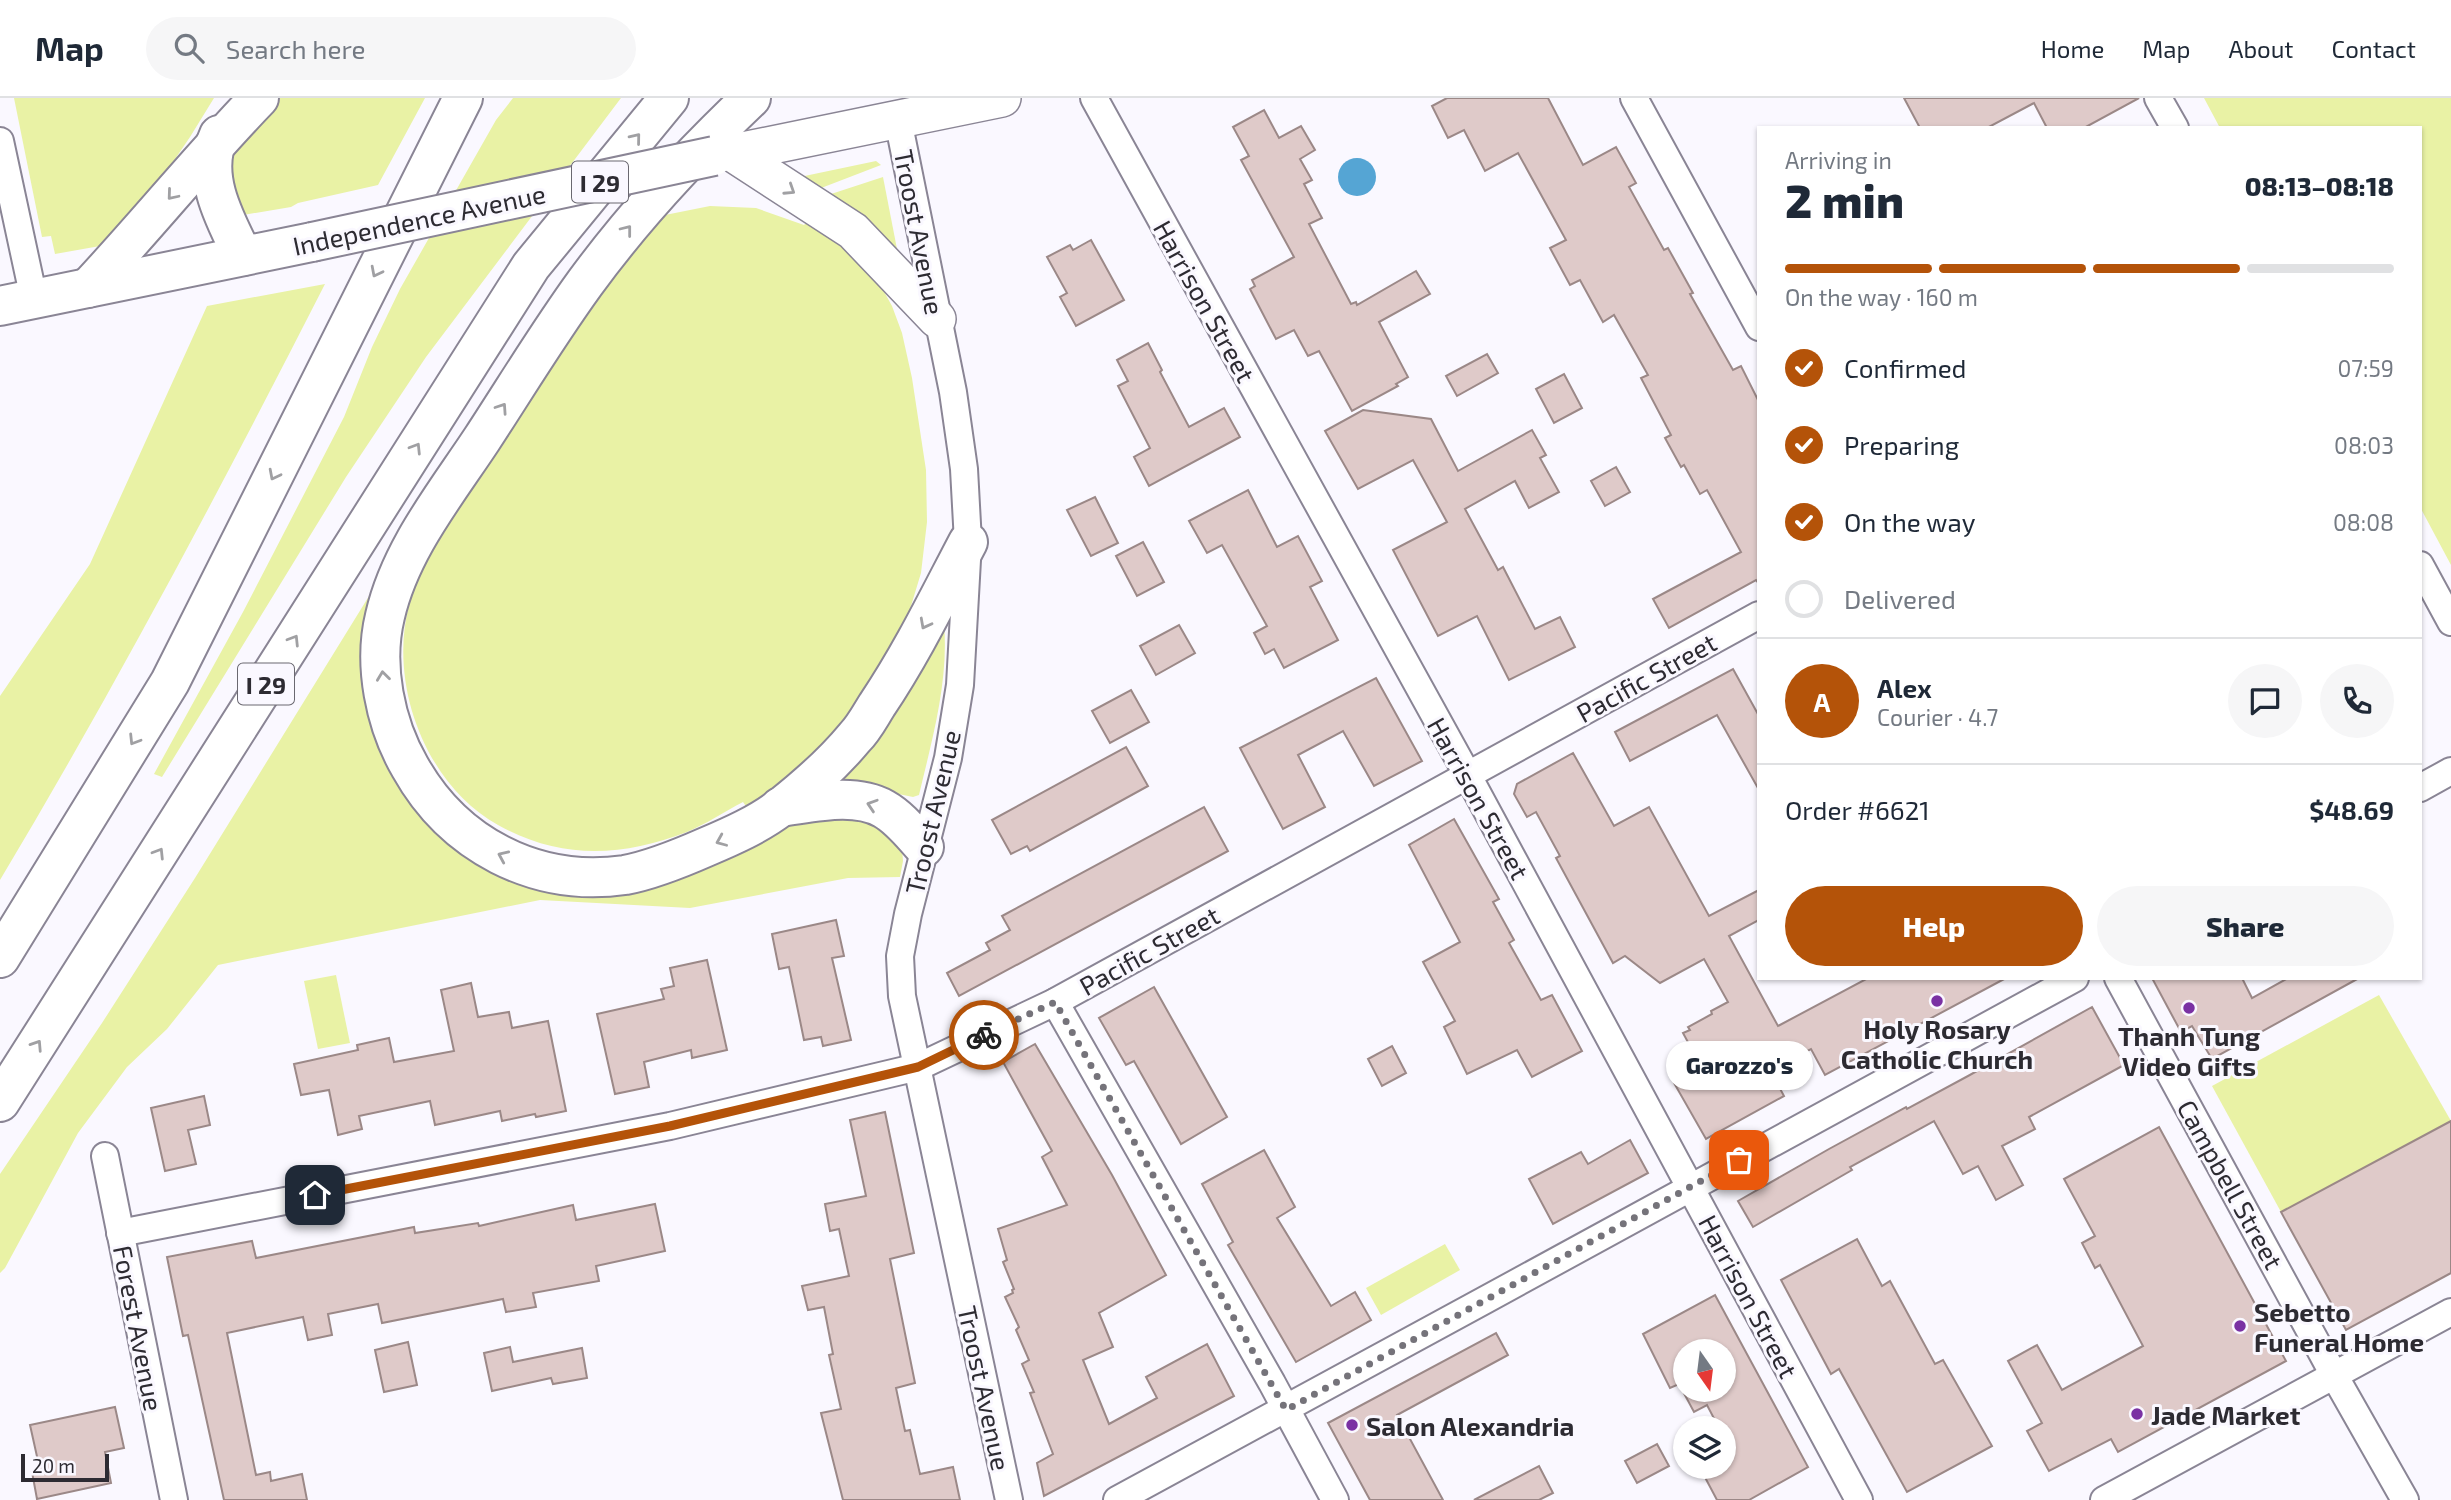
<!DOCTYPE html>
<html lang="en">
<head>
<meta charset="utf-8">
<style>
	:root { --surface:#fff; --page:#f6f6f7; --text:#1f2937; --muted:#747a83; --line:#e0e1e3; --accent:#b45309 }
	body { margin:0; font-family:"Exo 2",sans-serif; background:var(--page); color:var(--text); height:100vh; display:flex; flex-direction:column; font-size:26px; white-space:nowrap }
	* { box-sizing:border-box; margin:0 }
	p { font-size:23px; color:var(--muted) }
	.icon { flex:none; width:38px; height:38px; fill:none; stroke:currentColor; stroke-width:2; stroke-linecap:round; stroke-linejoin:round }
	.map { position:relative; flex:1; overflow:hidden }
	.side { position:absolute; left:1757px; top:28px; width:665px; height:854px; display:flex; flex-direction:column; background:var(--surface); border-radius:0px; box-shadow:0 2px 5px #0004 }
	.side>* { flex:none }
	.needle { width:46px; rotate:166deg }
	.fabs { position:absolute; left:1673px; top:1241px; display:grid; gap:14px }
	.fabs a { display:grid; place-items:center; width:63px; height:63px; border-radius:50%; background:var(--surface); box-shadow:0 2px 5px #0004; font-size:35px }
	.scale { position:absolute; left:21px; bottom:18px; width:88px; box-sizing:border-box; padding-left:7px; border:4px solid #2d2b32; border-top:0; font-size:19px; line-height:24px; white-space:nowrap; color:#2d2b32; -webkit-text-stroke:5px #faf8ff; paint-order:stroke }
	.pin { position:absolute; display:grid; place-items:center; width:60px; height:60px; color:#fff; margin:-30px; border-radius:14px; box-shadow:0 4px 10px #0006 }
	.courier { position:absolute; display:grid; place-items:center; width:70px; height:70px; margin:-35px; border:5px solid #b45309; border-radius:50%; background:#fff; color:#222; box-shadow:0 2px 9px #0007 }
	.bubble { position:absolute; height:49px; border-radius:24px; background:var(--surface); box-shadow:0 2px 5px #0004; font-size:23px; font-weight:800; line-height:49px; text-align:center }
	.summary em { font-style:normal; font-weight:800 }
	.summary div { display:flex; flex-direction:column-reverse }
	.summary { display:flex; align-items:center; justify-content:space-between; height:119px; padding:0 28px }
	h1 { font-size:46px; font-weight:800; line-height:52px }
	.bar { display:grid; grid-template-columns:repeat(4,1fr); gap:10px 7px; align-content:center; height:84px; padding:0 28px }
	.bar i { height:9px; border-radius:5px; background:var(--line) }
	.bar .active { background:var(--accent) }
	.bar p { grid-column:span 4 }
	.line { display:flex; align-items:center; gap:18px; padding:0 28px; border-top:2px solid var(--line) }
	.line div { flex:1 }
	.round { display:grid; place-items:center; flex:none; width:74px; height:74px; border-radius:37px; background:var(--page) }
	ol { padding:0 28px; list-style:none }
	li { display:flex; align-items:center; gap:21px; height:77px }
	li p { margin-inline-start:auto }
	li .icon { padding:7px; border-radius:50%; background:var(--accent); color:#fff; stroke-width:4 }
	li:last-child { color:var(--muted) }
	li i { width:38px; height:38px; border:4px solid var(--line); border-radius:50% }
	.action { display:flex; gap:14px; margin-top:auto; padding:14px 28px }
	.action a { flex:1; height:80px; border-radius:42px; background:var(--accent); color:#fff; font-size:28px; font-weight:800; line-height:80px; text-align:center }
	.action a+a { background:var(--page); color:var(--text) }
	header { display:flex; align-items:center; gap:42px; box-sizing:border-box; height:98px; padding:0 35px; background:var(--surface); border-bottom:2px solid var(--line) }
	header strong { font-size:33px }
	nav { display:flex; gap:38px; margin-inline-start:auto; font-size:24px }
	.search { width:490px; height:63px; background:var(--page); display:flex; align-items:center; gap:18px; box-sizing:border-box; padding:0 24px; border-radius:38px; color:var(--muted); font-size:26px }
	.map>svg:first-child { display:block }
</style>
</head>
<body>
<header>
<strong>Map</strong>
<div class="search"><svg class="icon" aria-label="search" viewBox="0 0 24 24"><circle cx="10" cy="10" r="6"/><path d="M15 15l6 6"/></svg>Search here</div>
<nav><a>Home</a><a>Map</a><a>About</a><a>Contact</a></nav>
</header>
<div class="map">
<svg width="2451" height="1402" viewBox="0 0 2451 1402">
	<rect width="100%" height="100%" fill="#faf8ff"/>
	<g fill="#e9f2a5">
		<path d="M14 0H214L190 39 158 86 115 136 100 148 55 156 51 138 42 139Z"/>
		<path d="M277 0H425L378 87 298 105 291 109 243 117C239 106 232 92 231 80 226 45 256 22 277 0Z"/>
		<path d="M513 0H621L426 259 346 379 162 679 154 676 243 514 344 319 372 249 400 191 496 22Z"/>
		<path d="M2204 0H2451V467L2420 409V30H2220Z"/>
		<path d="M876 63 881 67 816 92 795 80Z"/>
		<path d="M883 79 897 151 892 154 828 97Z"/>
		<path d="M710 108 756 110 804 127 810 121 837 137 877 181 892 208 902 235 912 280 926 372 927 424 921 475 904 531 874 589 793 680 748 711 743 704C724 714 706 726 687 734 622 759 561 762 498 727 426 687 388 587 409 507 424 450 463 400 496 351 548 271 602 193 660 118Z"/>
		<path d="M325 186C222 388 116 588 0 782V598L90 466 207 208Z"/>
		<path d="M374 490 373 629 533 783 817 716 874 720 902 750 903 763 900 779 848 780 690 810 540 802 218 867 167 931 127 969 78 1035 5 1170 0 1175V1076L102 925 195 780Z"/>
		<path d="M944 526C949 583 932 642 919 697L913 699 831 682Z"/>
		<path d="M336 877 350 945 318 951 304 883Z"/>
		<path d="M2379 897 2451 1023 2281 1114 2212 988Z"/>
		<path d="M1445 1146 1460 1172 1381 1217 1366 1190Z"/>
	</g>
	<circle fill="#55a5d4" cx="1357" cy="79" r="19"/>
	<g fill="#dfcac9" stroke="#9b8887" stroke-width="2" fill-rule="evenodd">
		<path d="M1447 0H1548L1583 67 1616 49 1636 85 1629 89 1664 152 1668 150 1693 195 1690 196 1733 272 1741 268 1759 304V486L1756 482 1669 530 1653 501 1741 454 1707 392 1700 396 1684 367 1681 369 1665 340 1671 337 1641 280 1648 277 1614 217 1603 224 1580 182 1570 187 1550 150 1566 142 1518 55 1485 73 1464 32 1448 40 1432 8Z"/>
		<path d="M1904 0H2139L2084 30H2047L2034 5 1987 30H1920Z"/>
		<path d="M1264 12 1279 40 1301 28 1315 52 1300 61 1312 82 1304 86 1322 120 1309 126 1351 206 1356 204 1357 207 1416 173 1430 196 1379 224 1408 279 1396 286 1398 288 1352 313 1319 253 1308 258 1294 232 1276 241 1250 191 1255 188 1252 182 1294 159 1241 62 1249 58 1233 29Z"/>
		<path d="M1091 142 1124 202 1076 228 1060 199 1067 195 1047 159 1070 147 1073 152Z"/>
		<path d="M1148 245 1162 272 1160 274 1189 329 1224 310 1240 339 1149 388 1134 359 1150 350 1118 288 1128 283 1117 262Z"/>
		<path d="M1487 256 1498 275 1457 298 1446 278Z"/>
		<path d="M1564 276 1582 310 1554 325 1536 291Z"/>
		<path d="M1363 312 1431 321 1458 373 1532 332 1546 357 1540 360 1559 394 1529 410 1515 383 1465 411 1498 472 1503 469 1535 531 1560 519 1575 549 1509 582 1477 518 1438 538 1393 452 1447 424 1413 362 1358 391 1325 333Z"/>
		<path d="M1616 369 1630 394 1605 408 1591 383Z"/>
		<path d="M1248 392 1277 449 1298 438 1322 483 1310 489 1338 542 1284 570 1274 551 1265 556 1254 535 1267 528 1222 447 1207 455 1189 423Z"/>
		<path d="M1095 399 1118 445 1091 458 1067 412Z"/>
		<path d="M1143 444 1164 484 1137 498 1116 458Z"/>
		<path d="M1179 527 1195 555 1156 577 1140 548Z"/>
		<path d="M1733 571 1759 618V692L1717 617 1630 663 1615 634Z"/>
		<path d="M1376 580 1422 663 1374 688 1343 633 1298 657 1325 709 1283 731 1240 650Z"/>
		<path d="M1131 592 1149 624 1110 645 1092 613Z"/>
		<path d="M1126 649 1148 688 1030 753 1027 748 1011 756 992 722Z"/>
		<path d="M1573 655 1614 728 1649 709 1709 818 1759 792V822L1729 838 1778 928 1868 880H2006L1825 977 1811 951 1770 972 1784 998 1706 1041 1674 985 1702 970 1683 935 1690 932 1688 929 1712 916 1711 913 1728 904 1704 861 1660 885 1625 858 1613 865 1556 760 1560 758 1536 714 1527 719 1514 696 1517 686Z"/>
		<path d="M1204 709 1228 753 959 898 947 875 990 852 986 845 1010 832 1002 818Z"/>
		<path d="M1454 721 1499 801 1493 804 1514 842 1509 845 1541 902 1552 897 1582 953 1532 979 1517 952 1467 976 1444 929 1455 923 1423 864 1460 844 1409 747Z"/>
		<path d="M836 822 844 858 832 860 851 942 823 948 821 939 804 942 789 869 779 871 772 836Z"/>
		<path d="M707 862 727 952 692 960 691 952 644 964 649 989 615 996 597 916 664 901 661 891 674 888 670 870Z"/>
		<path d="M2152 880H2242L2252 900 2288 880H2359L2212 961 2192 928 2181 934Z"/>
		<path d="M471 885 478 919 509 914 512 930 548 923 566 1013 536 1019 535 1016 502 1023 500 1013 435 1027 430 1003 359 1018 362 1031 338 1037 329 992 301 997 294 966 358 952 357 947 389 940 394 964 454 953 441 892Z"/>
		<path d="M1154 889 1227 1019 1181 1046 1134 963 1126 967 1099 920Z"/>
		<path d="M2092 909 2124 967 2029 1019 2035 1031 2002 1048 2023 1087 1996 1102 1978 1068 1963 1076 1934 1023 1850 1069 1852 1072 1753 1129 1738 1103 1829 1051 1906 1009 1907 1011 1968 978Z"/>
		<path d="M1035 946 1112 1077 1166 1177 1099 1215 1113 1249 1083 1262 1109 1326 1157 1300 1146 1279 1207 1246 1234 1298 1044 1398 1037 1365 1053 1356 1030 1295 1034 1294 1022 1266 1029 1262 1016 1232 1019 1229 1005 1199 1013 1195 1012 1192 1014 1191 1003 1164 1007 1162 998 1131 1067 1107 1042 1059 1052 1053 1003 964Z"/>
		<path d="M1392 948 1406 975 1382 988 1368 961Z"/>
		<path d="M204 998 210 1027 188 1032 196 1066 165 1073 151 1010Z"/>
		<path d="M885 1014 914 1155 890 1161 915 1285 896 1290 905 1333 910 1332 920 1376 953 1369 960 1402H843L821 1315 841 1311 829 1257 833 1256 824 1209 808 1212 802 1188 849 1178 839 1131 830 1133 825 1106 866 1098 850 1022Z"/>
		<path d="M2451 1023V1175L2346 1232 2281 1114Z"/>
		<path d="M2159 1029 2286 1263 2118 1354 2111 1341 2049 1373 2027 1333 2042 1325 2008 1263 2037 1247 2062 1292 2143 1248 2100 1167 2095 1170 2082 1145 2095 1138 2064 1081Z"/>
		<path d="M1630 1042 1648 1075 1553 1126 1529 1081 1581 1054 1588 1066Z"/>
		<path d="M1264 1052 1295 1109 1277 1120 1331 1208 1355 1194 1371 1222 1296 1264 1228 1147 1233 1144 1202 1086Z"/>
		<path d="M655 1106 665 1153 596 1168 599 1183 533 1195 536 1209 506 1214 503 1201 382 1225 378 1206 328 1216 332 1237 308 1242 303 1219 227 1235 256 1377 270 1374 271 1383 302 1376 307 1402H224L188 1237 183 1238 167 1159 252 1143 256 1160 414 1129 415 1135 478 1125 479 1128 573 1107 576 1122Z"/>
		<path d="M1857 1141 1882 1188 1890 1183 1935 1266 1943 1262 1992 1348 1907 1394 1839 1271 1831 1276 1781 1182Z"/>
		<path d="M1715 1197 1808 1369 1749 1402H1717L1699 1368H1724V1330H1719L1707 1307 1694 1314 1679 1286 1670 1290 1643 1236ZM1685 1253H1724V1292H1685Z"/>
		<path d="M1496 1235 1508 1257 1397 1317 1443 1402H1370L1328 1325Z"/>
		<path d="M408 1244 417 1287 384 1294 375 1252Z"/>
		<path d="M510 1249 513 1264 582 1250 587 1280 553 1286 551 1280 492 1293 484 1255Z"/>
		<path d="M115 1309 124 1350 105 1354 111 1385 37 1401 32 1374 40 1372 30 1327Z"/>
		<path d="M1657 1346 1669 1368 1637 1385 1625 1363Z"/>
		<path d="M1539 1368 1553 1395 1539 1402H1474Z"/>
	</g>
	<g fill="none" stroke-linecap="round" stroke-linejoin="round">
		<g stroke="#8a8595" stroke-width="30">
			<g id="minor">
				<path d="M1094 0 1467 676 1859 1402"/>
				<path d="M1634 0 1759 229"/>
				<path d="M2158 0 2175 30"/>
				<path d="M898 22 953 294 964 371 968 444 960 587 948 660 908 816 900 858 902 898 1009 1402"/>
				<path d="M0 43 34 201"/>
				<path d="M2420 467 2451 524"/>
				<path d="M2420 690 2451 673"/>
				<path d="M2118 880 2334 1277 2405 1402"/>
				<path d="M1055 904 1272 1285 1335 1402"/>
				<path d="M105 1058 174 1402"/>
				<path d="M120 1135 670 1028 918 969 1055 904 1759 517"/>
				<path d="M1117 1402C1437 1229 1755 1054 2075 880"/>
				<path d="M2104 1402 2451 1214"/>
			</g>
		</g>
		<g stroke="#8a8595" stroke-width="40">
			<g id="secondary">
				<path d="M733 55 1002 0"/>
				<path d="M733 55 853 133 937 221"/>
			</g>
		</g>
		<g stroke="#8a8595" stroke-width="42">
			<path id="primary" d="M0 208 312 144"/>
		</g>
		<g stroke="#8a8595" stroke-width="42">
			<g id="motorway">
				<path d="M751 0C691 57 634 118 585 185 548 236 516 289 482 341 445 397 400 452 385 518 373 567 385 626 410 669 453 746 535 790 625 777 652 772 681 760 706 749 732 738 759 726 781 709 805 690 836 662 855 639 864 630 870 618 877 607 912 555 939 499 968 444"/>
				<path d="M219 37C200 77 225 122 243 158"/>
				<path d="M88 190C146 128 200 61 259 0"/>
				<path d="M780 709C812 705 854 694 884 711 900 720 912 736 924 749"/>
				<path d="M0 860 170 584 463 0"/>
				<path d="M0 1004 531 168 669 0"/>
			</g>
		</g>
		<use href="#minor" stroke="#fff" stroke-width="26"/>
		<use href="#secondary" stroke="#fff" stroke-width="37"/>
		<use href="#primary" stroke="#fff" stroke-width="38"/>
		<use href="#motorway" stroke="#fff" stroke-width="38"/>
		<g stroke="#8a8595" stroke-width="42" stroke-linecap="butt">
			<path id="primary-bridge" d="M312 144 714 58"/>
		</g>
		<use href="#primary-bridge" stroke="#fff" stroke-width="38"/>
	</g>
	<defs><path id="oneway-chevron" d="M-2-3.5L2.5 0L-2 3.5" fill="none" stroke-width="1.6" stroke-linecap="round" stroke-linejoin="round" transform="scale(1.75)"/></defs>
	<g stroke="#a0a0a3">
		<use href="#oneway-chevron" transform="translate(636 40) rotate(-51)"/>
		<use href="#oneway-chevron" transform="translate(790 92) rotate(33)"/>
		<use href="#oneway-chevron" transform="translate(172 97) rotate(130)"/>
		<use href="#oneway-chevron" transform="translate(627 132) rotate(-52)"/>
		<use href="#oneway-chevron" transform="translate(376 174) rotate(117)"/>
		<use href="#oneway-chevron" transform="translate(502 310) rotate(-56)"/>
		<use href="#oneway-chevron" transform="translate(416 350) rotate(-58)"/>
		<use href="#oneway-chevron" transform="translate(274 377) rotate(117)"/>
		<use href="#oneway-chevron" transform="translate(925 526) rotate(118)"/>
		<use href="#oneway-chevron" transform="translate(294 542) rotate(-58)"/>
		<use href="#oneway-chevron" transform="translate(383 578) rotate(-97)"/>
		<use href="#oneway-chevron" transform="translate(134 642) rotate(122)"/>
		<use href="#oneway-chevron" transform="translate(872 707) rotate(-162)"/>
		<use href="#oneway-chevron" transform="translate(721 743) rotate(157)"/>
		<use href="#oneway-chevron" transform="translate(159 755) rotate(-58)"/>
		<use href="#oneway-chevron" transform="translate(503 758) rotate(-156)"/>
		<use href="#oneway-chevron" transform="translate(37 947) rotate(-57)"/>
	</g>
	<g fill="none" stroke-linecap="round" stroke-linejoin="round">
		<path stroke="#75737a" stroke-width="7" stroke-dasharray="0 12.6" d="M984 937 1055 904 1286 1312 1739 1062"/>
		<path stroke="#b45309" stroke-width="9" d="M315 1097 670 1028 893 975 918 969 984 937"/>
	</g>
	<g fill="#7a31a3" stroke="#faf8ff" stroke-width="2.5">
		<circle cx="1937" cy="903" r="7"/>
		<circle cx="2189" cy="910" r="7"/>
		<circle cx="2240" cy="1228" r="7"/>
		<circle cx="2137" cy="1316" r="7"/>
		<circle cx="1352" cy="1327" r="7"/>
	</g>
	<g text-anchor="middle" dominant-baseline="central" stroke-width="6" stroke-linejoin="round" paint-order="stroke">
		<g fill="#faf8ff" stroke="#6a6870" stroke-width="2">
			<rect x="572" y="63.5" width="56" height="41" rx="5"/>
			<rect x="238" y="565.5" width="56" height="41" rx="5"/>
		</g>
		<g font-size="24" font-weight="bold" fill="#2d2b32">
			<text x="600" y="84">I 29</text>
			<text x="266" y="586">I 29</text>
		</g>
		<g font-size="26" fill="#2d2b32" stroke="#faf8ff">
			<text transform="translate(419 121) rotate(-12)">Independence Avenue</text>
			<text transform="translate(920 134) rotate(79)">Troost Avenue</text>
			<text transform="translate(1205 203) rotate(61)">Harrison Street</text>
			<text transform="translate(1646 579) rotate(-29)">Pacific Street</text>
			<text transform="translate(1479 700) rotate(61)">Harrison Street</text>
			<text transform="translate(932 714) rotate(-77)">Troost Avenue</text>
			<text transform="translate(1149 852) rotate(-29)">Pacific Street</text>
			<text transform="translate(2231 1086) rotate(61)">Campbell Street</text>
			<text transform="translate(1749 1198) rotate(62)">Harrison Street</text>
			<text transform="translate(139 1230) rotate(79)">Forest Avenue</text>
			<text transform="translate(985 1290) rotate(78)">Troost Avenue</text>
		</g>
		<g font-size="26" font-weight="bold" fill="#2d2b32" stroke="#faf8ff" text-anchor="start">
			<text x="1937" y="930" text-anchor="middle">Holy Rosary<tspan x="1937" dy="30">Catholic Church</tspan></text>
			<text x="2189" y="937" text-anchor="middle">Thanh Tung<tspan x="2189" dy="30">Video Gifts</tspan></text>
			<text x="2254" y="1213">Sebetto<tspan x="2254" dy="30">Funeral Home</tspan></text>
			<text x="2151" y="1316">Jade Market</text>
			<text x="1366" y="1327">Salon Alexandria</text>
		</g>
	</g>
</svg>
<div class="fabs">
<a><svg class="needle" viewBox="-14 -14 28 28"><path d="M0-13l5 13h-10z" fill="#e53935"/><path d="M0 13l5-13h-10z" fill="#747a83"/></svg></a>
<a><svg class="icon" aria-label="layers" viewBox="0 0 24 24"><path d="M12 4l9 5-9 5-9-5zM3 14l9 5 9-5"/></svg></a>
</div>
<div class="scale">20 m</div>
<div class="pin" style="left:1739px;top:1062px;background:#ea580c"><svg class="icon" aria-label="bag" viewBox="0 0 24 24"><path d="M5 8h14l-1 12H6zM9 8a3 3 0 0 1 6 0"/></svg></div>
<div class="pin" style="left:315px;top:1097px;background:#1f2937"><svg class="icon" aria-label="home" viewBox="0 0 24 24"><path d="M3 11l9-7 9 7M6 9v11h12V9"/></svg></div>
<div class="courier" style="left:984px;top:937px"><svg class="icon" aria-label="bike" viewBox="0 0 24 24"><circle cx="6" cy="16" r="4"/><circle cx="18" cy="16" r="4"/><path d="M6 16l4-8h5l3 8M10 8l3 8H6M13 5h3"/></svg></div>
<div class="bubble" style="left:1666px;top:943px;width:147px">Garozzo's</div>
<section class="side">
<div class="summary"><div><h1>2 min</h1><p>Arriving in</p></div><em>08:13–08:18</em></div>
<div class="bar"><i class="active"></i><i class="active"></i><i class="active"></i><i></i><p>On the way · 160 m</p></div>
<ol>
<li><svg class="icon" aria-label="check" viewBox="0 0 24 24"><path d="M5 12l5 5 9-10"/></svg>Confirmed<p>07:59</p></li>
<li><svg class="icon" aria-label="check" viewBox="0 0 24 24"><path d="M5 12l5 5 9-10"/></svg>Preparing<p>08:03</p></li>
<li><svg class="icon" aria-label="check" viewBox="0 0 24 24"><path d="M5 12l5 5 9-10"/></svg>On the way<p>08:08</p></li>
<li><i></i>Delivered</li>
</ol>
<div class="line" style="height:126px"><b class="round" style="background:var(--accent);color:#fff">A</b><div><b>Alex</b><p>Courier · 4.7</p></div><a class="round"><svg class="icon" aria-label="chat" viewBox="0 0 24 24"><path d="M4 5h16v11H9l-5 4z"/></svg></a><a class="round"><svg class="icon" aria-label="phone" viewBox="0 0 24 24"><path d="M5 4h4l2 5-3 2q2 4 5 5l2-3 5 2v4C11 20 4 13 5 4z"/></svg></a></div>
<div class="line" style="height:91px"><div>Order #6621</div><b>$48.69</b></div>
<div class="action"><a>Help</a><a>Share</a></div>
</section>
</div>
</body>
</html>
